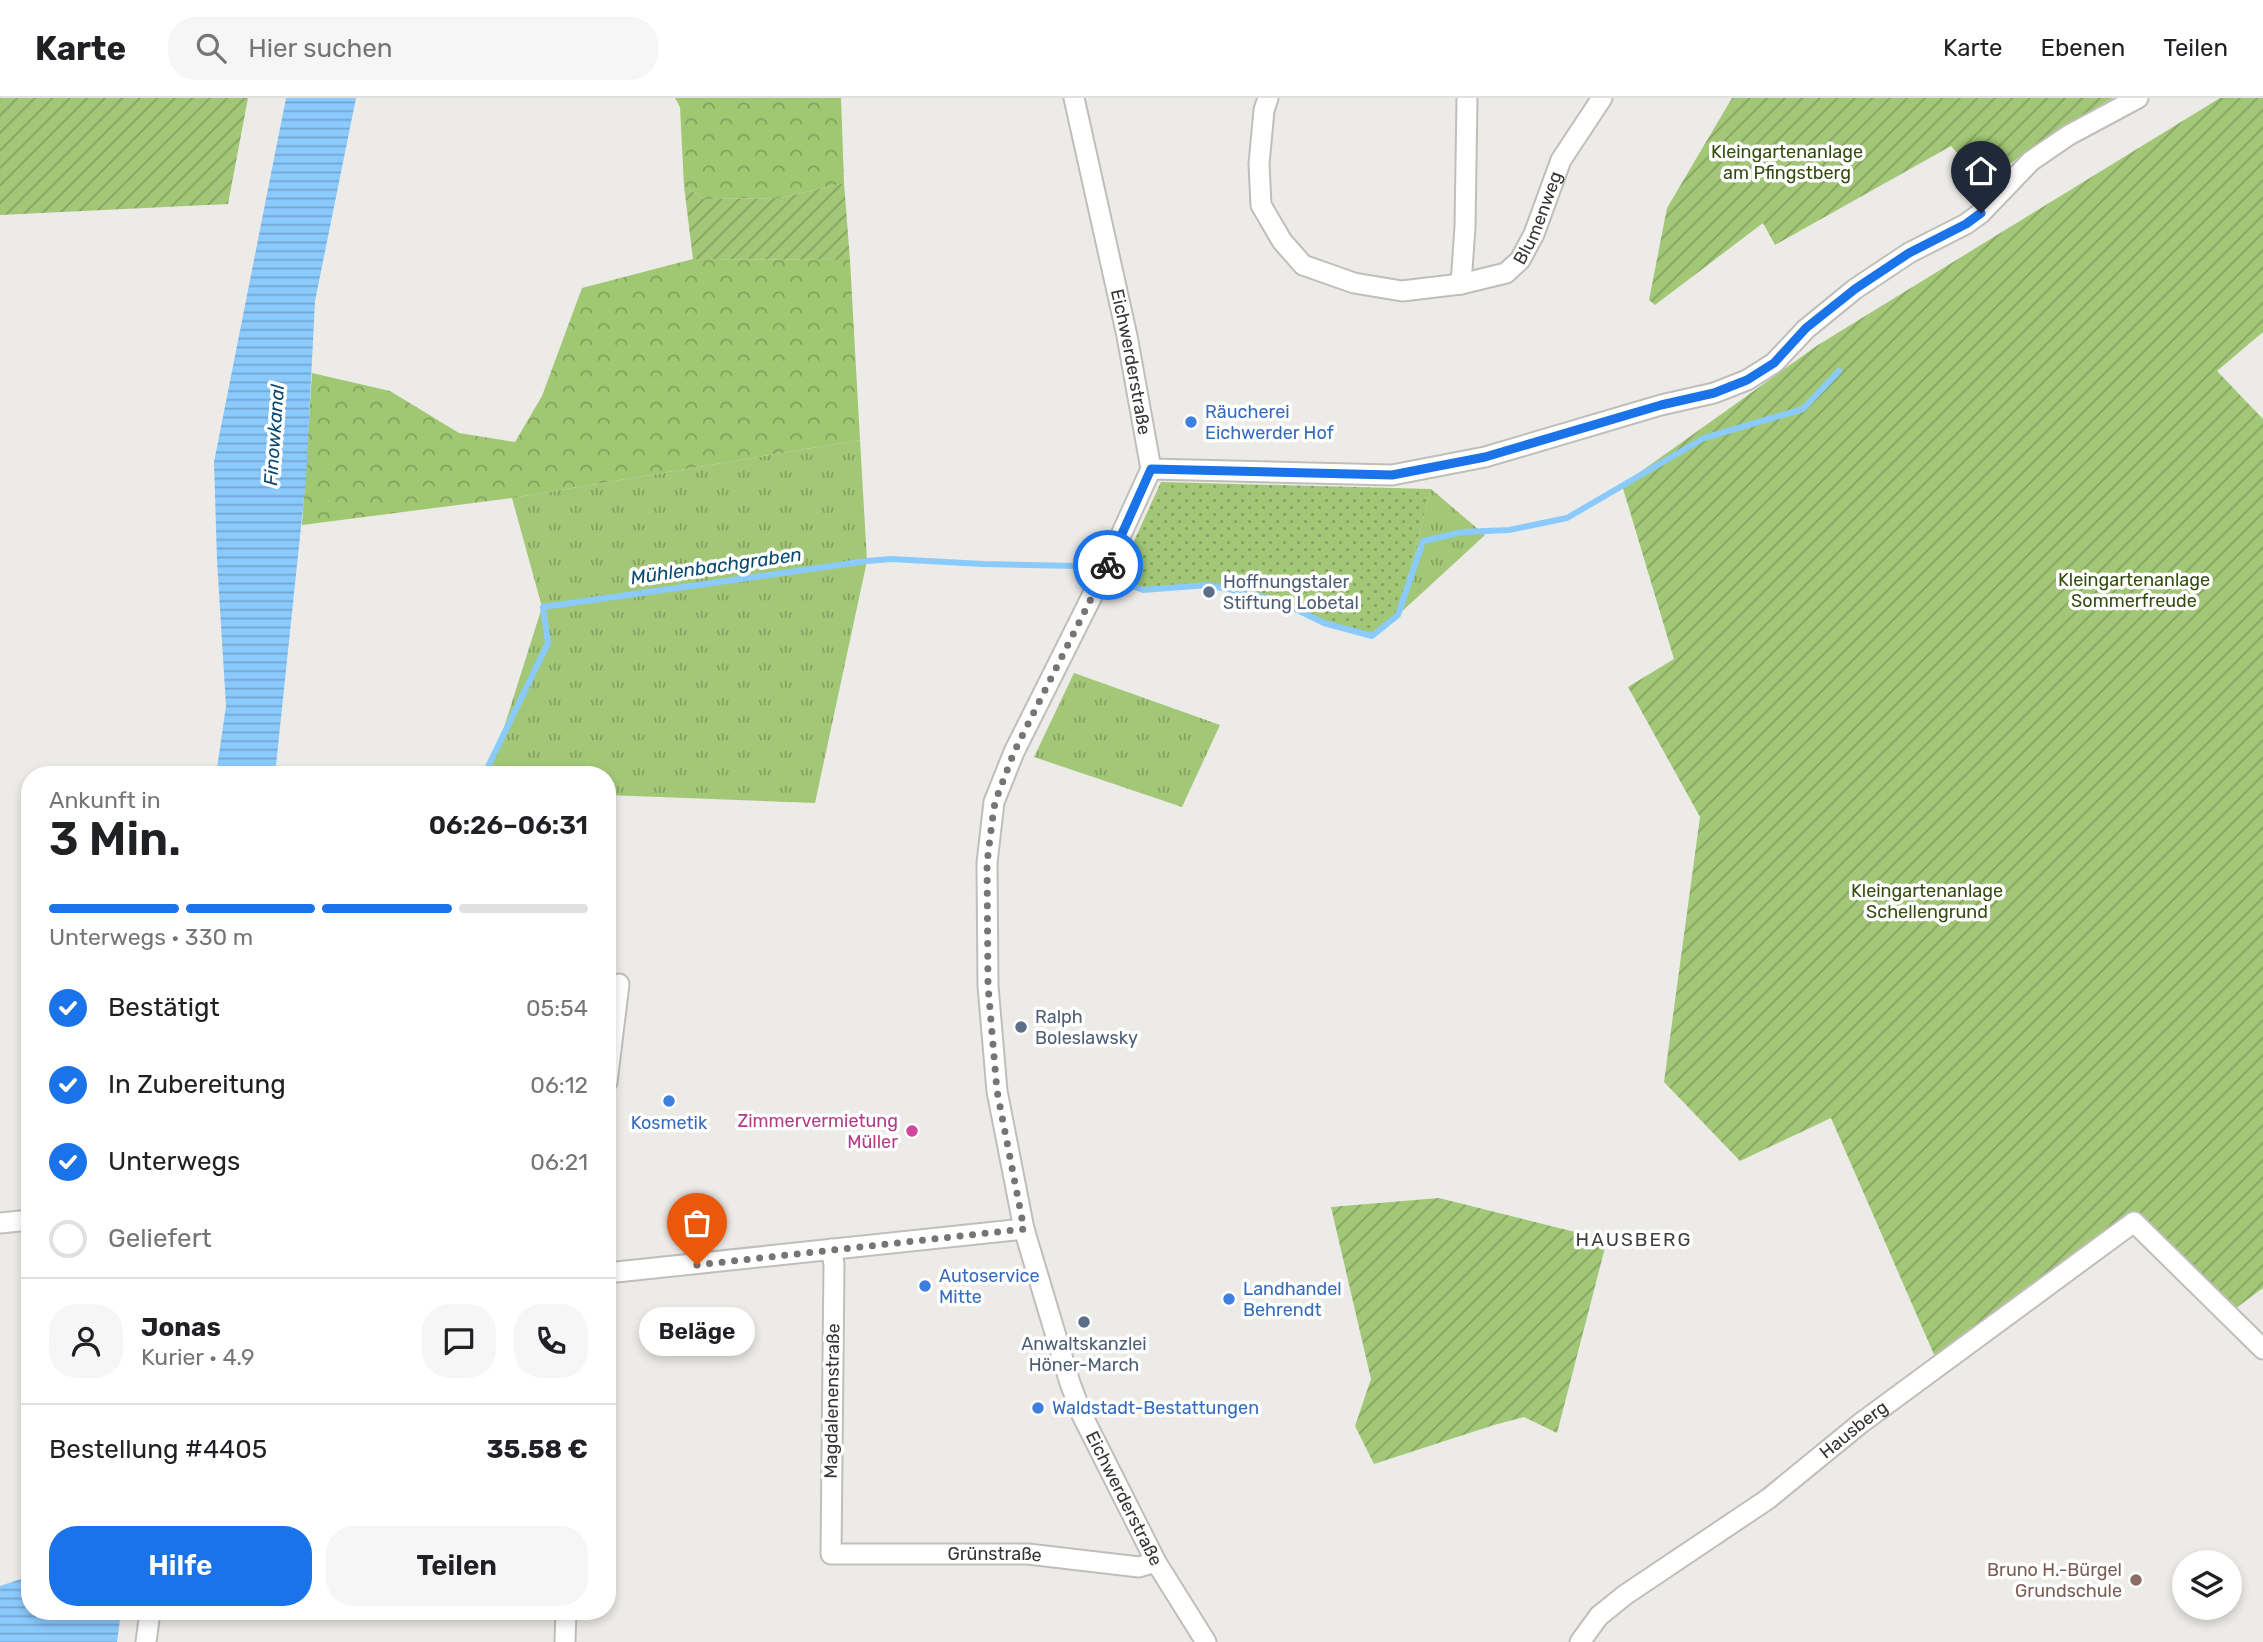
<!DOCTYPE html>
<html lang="de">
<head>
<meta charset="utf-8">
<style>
	:root { --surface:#fff; --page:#f6f6f6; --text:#202124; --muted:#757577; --line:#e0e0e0; --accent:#1a73e8 }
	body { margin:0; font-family:Rubik,sans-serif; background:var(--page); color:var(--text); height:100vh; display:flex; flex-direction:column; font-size:26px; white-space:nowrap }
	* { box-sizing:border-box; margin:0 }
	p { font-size:23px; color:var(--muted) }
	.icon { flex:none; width:38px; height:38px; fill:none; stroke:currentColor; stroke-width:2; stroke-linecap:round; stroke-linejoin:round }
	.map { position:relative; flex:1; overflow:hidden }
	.drawer { position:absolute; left:21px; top:668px; width:595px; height:854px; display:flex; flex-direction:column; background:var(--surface); border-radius:28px; box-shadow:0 4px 10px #0003 }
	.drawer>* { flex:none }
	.controls { position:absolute; left:2172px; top:1452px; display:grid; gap:14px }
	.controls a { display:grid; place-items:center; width:70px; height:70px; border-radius:50%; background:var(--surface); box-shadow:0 4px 10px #0003; font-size:35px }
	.pin { position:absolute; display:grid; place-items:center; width:60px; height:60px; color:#fff; margin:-72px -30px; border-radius:50% 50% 50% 0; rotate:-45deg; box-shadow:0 0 7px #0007 }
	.pin .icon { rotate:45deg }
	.courier { position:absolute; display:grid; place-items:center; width:70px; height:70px; margin:-35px; border:5px solid #1a73e8; border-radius:50%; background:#fff; color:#222; box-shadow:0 2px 9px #0007 }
	.bubble { position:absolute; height:49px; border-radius:24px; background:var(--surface); box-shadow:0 4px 10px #0003; font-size:23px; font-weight:600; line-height:49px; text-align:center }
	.head em { font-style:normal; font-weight:600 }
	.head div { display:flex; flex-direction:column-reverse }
	.head { display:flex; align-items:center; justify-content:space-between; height:119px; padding:0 28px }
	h1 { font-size:46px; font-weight:600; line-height:52px }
	.bar { display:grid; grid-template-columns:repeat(4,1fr); gap:10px 7px; align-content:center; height:84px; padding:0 28px }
	.bar i { height:9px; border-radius:5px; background:var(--line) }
	.bar .on { background:var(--accent) }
	.bar p { grid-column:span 4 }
	.line { display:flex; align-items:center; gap:18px; padding:0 28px; border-top:2px solid var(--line) }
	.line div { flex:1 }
	.round { display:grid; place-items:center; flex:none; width:74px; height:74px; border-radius:28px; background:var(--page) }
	ol { padding:0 28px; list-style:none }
	li { display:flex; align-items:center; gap:21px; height:77px }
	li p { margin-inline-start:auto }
	li .icon { padding:7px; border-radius:50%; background:var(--accent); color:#fff; stroke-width:4 }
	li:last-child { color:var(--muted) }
	li i { width:38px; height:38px; border:4px solid var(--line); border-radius:50% }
	.primary-button { display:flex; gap:14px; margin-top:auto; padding:14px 28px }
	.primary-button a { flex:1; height:80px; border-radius:28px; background:var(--accent); color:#fff; font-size:28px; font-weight:600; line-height:80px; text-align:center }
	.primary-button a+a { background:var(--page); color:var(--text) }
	header { display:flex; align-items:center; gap:42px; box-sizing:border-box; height:98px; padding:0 35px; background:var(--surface); border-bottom:2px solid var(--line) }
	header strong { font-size:33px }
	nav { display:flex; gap:38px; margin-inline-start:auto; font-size:24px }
	.search { width:490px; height:63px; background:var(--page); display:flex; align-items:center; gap:18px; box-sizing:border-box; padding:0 24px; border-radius:28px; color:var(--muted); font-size:26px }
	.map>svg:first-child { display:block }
</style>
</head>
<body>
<header>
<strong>Karte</strong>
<div class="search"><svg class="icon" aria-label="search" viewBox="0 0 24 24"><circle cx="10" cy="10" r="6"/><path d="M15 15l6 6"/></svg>Hier suchen</div>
<nav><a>Karte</a><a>Ebenen</a><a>Teilen</a></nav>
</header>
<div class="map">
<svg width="2263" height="1544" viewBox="0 0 2263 1544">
	<defs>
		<pattern id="grass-tufts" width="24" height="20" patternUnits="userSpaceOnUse" patternTransform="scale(1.75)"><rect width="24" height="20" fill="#a2c776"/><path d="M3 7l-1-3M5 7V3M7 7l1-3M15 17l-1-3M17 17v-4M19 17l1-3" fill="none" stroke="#85a262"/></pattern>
		<pattern id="forest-crowns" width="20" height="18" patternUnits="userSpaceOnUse" patternTransform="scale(1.75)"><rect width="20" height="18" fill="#a0c771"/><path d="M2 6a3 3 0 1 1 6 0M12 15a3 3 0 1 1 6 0" fill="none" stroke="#83a25e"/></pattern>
		<pattern id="park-dots" width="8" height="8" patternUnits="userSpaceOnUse" patternTransform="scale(1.75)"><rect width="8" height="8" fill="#a2c776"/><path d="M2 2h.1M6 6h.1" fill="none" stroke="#85a262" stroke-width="1.8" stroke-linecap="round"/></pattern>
		<pattern id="garden-furrows" width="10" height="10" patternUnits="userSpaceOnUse" patternTransform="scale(1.75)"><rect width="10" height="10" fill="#a2c776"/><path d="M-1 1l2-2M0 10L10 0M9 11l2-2" fill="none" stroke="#85a262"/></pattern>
		<pattern id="water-rules" width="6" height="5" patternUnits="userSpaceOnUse" patternTransform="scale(1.75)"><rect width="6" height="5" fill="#8bcafd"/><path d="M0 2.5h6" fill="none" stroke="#72a5ce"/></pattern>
	</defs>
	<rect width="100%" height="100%" fill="#ecebe8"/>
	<g fill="url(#grass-tufts)">
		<path d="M860 342 867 463 815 705 607 697V677H489L542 509 512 400Z"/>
		<path d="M1431 391 1485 437 1398 517Z"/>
		<path d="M1074 575 1220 627 1182 709 1034 659Z"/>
	</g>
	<g fill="url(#forest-crowns)">
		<path d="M675 0H841L844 85 780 100 704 101 684 88 680 9Z"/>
		<path d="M693 161 850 162 860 342 512 400 302 427 312 275 390 293 459 335 515 344 542 298 582 190Z"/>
	</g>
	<path fill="url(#park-dots)" d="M1161 384 1431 391 1398 517 1372 538 1324 525 1277 502 1208 487 1143 492 1118 478Z"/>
	<g fill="url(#garden-furrows)">
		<path d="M0 0H248L228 106 0 117Z"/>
		<path d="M1732 0H2113L2048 38 1984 85 1951 48 1775 147 1763 125 1655 207 1649 202 1667 110Z"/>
		<path d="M2220 0H2263V234L2217 273 2263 321V1190L2228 1216 2134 1124 1939 1268 1831 1020 1740 1063 1664 984 1700 719 1628 589 1674 561 1622 387 1818 247Z"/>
		<path d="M844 85 850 162 693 161 684 88 704 101 780 100Z"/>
		<path d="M1439 1100 1607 1142 1557 1335 1524 1319 1494 1327 1374 1366 1355 1328 1371 1281 1331 1109Z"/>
	</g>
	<g fill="url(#water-rules)">
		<path d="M286 0H356L315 203 306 381 275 677H216L226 608 217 462 214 364Z"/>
		<path d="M30 1478V1514H121L117 1544H0V1488Z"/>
	</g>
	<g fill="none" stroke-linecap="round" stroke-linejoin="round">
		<g stroke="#8bcafd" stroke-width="6">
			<path d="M1118 483 1143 492 1208 487 1277 502 1324 525 1372 538 1398 517 1423 443 1463 434 1509 432 1567 420 1704 340 1803 311 1839 273"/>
			<path d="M484 677 548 545 543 509 867 463 891 461 983 466 1078 468"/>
		</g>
		<g stroke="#bfbebb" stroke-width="23">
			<g id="minor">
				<path id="s1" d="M1074 0 1127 238 1151 371 1104 474 1014 654 994 704 987 765 988 888 997 993 1024 1131 1070 1285 1082 1317 1156 1464 1206 1544"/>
				<path id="s2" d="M1268 0 1264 12 1259 66 1261 107 1282 143 1303 167 1354 185 1402 193 1461 186 1506 175 1520 162 1534 136 1561 62 1602 0"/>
				<path d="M1461 186 1465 129 1467 0"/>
				<path d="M1151 371 1392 377 1485 359 1661 307 1714 295 1747 282 1774 265 1806 231 1855 191 1909 155 1966 126 1981 115 2031 63 2069 37 2138 0"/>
				<path d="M607 984 619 886"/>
				<path d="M0 1125 30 1122"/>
				<path id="s3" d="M831 1151 834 1166 831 1456H1028L1139 1469 1156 1464"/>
				<path d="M607 1175 1024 1131"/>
				<path d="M146 1544 150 1514"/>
				<path d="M565 1544 566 1514"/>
				<path id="s4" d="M1580 1544 1599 1518 1625 1497 1768 1401 1861 1325 2134 1124 2263 1251"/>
			</g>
		</g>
		<use href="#minor" stroke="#fff" stroke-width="19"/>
	</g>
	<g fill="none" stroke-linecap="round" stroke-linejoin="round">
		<path stroke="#757573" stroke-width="7" stroke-dasharray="0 12.6" d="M697 1167 1024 1131 997 993 988 888 987 765 992 724 995 704 1014 654 1108 467"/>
		<path stroke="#1a73e8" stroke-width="9" d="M1108 467 1151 371 1392 377 1485 359 1661 307 1714 295 1747 282 1774 265 1806 230 1855 191 1909 155 1966 126 1981 115"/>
	</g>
	<g fill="#3f7fe0" stroke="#fff" stroke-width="2.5">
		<circle cx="1191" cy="324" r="7"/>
		<circle cx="669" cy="1003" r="7"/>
		<circle cx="925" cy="1188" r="7"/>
		<circle cx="1229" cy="1201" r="7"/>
		<circle cx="1038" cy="1310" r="7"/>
	</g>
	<g fill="#5c6f8a" stroke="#fff" stroke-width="2.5">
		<circle cx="1209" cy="494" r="7"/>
		<circle cx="1021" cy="929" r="7"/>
		<circle cx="1084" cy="1224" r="7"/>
	</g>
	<circle fill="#d1479c" stroke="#fff" stroke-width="2.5" cx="912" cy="1033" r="7"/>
	<circle fill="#8d6e63" stroke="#fff" stroke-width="2.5" cx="2136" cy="1482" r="7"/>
	<g text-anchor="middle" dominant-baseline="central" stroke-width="7" stroke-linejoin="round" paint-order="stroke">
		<g font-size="18" fill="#344c0f" stroke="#fff">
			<text x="1787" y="54">Kleingartenanlage<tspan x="1787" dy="21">am Pfingstberg</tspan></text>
			<text x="2134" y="482">Kleingartenanlage<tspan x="2134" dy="21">Sommerfreude</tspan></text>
			<text x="1927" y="793">Kleingartenanlage<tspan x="1927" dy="21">Schellengrund</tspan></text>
		</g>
		<g font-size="18" fill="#353534" stroke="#fff">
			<text stroke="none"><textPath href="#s2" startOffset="455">Blumenweg</textPath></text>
			<text stroke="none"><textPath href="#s1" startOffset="270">Eichwerderstraße</textPath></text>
			<text transform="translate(832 1303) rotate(-89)">Magdalenenstraße</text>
			<text stroke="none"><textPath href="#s4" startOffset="348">Hausberg</textPath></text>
			<text stroke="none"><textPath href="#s1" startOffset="1466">Eichwerderstraße</textPath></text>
			<text stroke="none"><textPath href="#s3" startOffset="469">Grünstraße</textPath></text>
		</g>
		<g font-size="18" fill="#366cbe" stroke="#fff" text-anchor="start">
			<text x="1205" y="314">Räucherei<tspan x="1205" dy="21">Eichwerder Hof</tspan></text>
			<text x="669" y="1025" text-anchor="middle">Kosmetik</text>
			<text x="939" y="1178">Autoservice<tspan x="939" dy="21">Mitte</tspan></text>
			<text x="1243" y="1191">Landhandel<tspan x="1243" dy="21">Behrendt</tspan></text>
			<text x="1052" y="1310">Waldstadt-Bestattungen</text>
		</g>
		<g font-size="18" fill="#4e5e75" stroke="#fff" text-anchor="start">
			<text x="1223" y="484">Hoffnungstaler<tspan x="1223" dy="21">Stiftung Lobetal</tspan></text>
			<text x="1035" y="919">Ralph<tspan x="1035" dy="21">Boleslawsky</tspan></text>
			<text x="1084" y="1246" text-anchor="middle">Anwaltskanzlei<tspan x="1084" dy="21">Höner-March</tspan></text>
		</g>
		<g font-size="18" fill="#b23c85" stroke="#fff" text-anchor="end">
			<text x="898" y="1023">Zimmervermietung<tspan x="898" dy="21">Müller</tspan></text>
		</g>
		<g font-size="18" fill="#785e54" stroke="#fff" text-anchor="end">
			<text x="2122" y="1472">Bruno H.-Bürgel<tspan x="2122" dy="21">Grundschule</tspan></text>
		</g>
		<g font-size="19" font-style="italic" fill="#084971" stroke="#fff">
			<text transform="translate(274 337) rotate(-86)">Finowkanal</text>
			<text transform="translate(716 468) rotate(-8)">Mühlenbachgraben</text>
		</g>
		<g font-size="19" letter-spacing="2" fill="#403f3c" stroke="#fff">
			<text x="1634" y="1141">HAUSBERG</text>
		</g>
	</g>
</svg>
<div class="controls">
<a><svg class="icon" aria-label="layers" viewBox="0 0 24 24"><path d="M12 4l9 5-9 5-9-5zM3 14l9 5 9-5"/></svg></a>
</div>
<div class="pin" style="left:697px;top:1167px;background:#ea580c"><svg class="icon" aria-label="bag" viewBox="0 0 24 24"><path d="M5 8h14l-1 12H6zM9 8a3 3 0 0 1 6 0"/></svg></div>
<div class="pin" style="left:1981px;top:115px;background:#1f2937"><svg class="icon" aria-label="home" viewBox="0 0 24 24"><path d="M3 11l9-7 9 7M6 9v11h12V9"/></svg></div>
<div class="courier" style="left:1108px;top:467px"><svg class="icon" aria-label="bike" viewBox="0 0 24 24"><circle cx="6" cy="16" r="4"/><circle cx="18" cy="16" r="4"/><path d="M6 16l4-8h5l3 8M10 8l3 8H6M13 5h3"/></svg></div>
<div class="bubble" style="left:639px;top:1209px;width:116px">Beläge</div>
<section class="drawer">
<div class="head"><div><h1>3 Min.</h1><p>Ankunft in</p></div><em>06:26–06:31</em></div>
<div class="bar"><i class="on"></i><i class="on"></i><i class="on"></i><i></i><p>Unterwegs · 330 m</p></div>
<ol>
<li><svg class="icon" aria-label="check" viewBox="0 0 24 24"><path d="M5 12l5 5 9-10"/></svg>Bestätigt<p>05:54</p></li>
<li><svg class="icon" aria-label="check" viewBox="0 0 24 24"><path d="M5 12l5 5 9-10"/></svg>In Zubereitung<p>06:12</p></li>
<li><svg class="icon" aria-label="check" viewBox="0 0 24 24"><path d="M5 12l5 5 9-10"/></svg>Unterwegs<p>06:21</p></li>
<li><i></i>Geliefert</li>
</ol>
<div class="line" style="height:126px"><a class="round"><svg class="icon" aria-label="person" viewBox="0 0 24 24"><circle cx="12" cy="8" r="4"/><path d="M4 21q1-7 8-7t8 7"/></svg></a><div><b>Jonas</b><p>Kurier · 4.9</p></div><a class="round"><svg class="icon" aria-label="chat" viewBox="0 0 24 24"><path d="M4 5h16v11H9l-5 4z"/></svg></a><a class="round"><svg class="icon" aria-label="phone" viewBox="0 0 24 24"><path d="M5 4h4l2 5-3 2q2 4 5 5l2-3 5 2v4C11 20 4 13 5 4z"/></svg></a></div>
<div class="line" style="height:91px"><div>Bestellung #4405</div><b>35.58 €</b></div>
<div class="primary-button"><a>Hilfe</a><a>Teilen</a></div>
</section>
</div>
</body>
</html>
